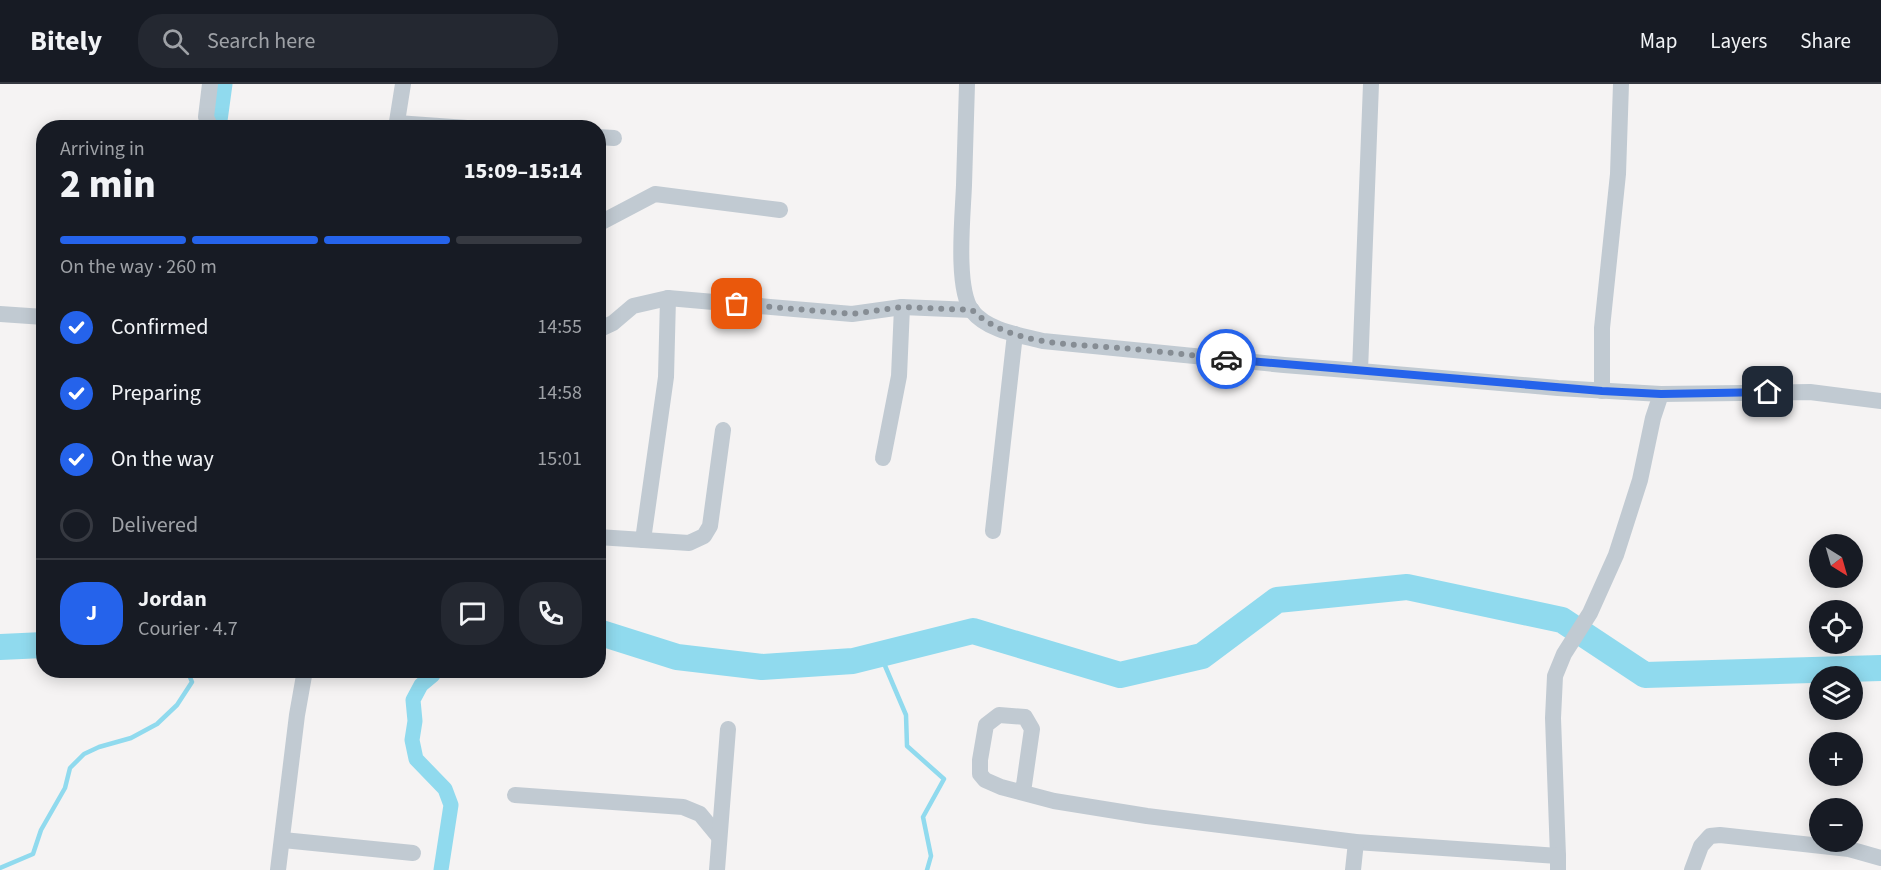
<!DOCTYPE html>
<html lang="en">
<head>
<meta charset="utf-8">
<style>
	:root { --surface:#171b24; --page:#242831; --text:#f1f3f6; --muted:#9ea1a6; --line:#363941; --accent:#2563eb }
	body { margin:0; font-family:"Source Sans 3",sans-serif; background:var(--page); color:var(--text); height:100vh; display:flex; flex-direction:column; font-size:22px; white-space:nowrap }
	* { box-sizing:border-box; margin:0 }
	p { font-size:20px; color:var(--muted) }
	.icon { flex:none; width:33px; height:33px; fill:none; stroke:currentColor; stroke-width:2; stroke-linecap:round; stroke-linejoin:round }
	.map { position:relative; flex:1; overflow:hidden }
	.drawer { position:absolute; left:36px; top:36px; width:570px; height:558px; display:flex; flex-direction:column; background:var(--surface); border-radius:24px; box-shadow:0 3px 15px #0003 }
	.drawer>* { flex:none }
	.needle { width:39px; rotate:143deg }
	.tools { position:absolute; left:1809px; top:450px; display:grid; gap:12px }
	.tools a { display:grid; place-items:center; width:54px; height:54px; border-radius:50%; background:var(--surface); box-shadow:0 3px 15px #0003; font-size:30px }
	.pin { position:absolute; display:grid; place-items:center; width:51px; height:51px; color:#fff; margin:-26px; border-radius:12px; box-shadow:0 3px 9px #0006 }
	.courier { position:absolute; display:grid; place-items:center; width:60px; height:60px; margin:-30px; border:4px solid #2563eb; border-radius:50%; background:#fff; color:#222; box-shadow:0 2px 8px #0007 }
	.overview em { font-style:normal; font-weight:800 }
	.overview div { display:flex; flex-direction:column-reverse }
	.overview { display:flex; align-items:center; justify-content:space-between; height:102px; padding:0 24px }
	h1 { font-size:39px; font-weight:800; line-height:45px }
	.bar { display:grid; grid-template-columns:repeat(4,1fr); gap:9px 6px; align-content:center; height:72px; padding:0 24px }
	.bar i { height:8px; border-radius:4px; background:var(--line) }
	.bar .selected { background:var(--accent) }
	.bar p { grid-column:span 4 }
	.line { display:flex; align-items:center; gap:15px; padding:0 24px; border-top:2px solid var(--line) }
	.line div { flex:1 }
	.round { display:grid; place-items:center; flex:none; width:63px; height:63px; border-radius:24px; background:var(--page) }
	ol { padding:0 24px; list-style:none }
	li { display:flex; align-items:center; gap:18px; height:66px }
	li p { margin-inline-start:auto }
	li .icon { padding:6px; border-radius:50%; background:var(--accent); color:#fff; stroke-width:4 }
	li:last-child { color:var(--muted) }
	li i { width:33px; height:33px; border:3px solid var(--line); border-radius:50% }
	header { display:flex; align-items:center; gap:36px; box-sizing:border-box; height:84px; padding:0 30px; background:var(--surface); border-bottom:2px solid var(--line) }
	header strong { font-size:28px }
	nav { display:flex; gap:33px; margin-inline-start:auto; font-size:21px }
	.search { width:420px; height:54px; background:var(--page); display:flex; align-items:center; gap:15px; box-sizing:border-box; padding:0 21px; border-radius:24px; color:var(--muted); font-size:22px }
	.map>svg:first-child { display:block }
</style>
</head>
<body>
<header>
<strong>Bitely</strong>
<div class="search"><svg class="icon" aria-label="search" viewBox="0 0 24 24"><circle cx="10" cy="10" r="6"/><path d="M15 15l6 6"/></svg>Search here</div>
<nav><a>Map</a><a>Layers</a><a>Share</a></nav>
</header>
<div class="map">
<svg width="1881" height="786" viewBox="0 0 1881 786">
	<rect width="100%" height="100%" fill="#f5f3f3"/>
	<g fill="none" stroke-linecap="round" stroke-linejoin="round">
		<g stroke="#90daee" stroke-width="4.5">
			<path d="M880 570 906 631 907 662 944 695 923 733 931 772 927 786"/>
			<path d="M0 784 33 770 41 746 65 704 70 684 84 670 99 663 131 654 157 640 177 621 192 598 187 586"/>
		</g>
		<g stroke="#90daee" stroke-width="15">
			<path d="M219 44 225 0"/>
			<path d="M435 586 433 591 421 601 413 616 415 637 412 656 416 675 445 705 451 721 441 786"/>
		</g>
		<g stroke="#90daee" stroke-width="26">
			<path d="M598 548 677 573 762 583 853 577 973 547 1120 591 1202 572 1277 516 1407 503 1562 536 1645 591 1881 584"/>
			<path d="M0 563 44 561"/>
		</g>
		<g stroke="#c1cad2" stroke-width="16">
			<path d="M210 0 206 33 211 44"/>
			<path d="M967 0C966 34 965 67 964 101 963 130 955 204 972 227 988 247 1020 251 1043 257L1284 281 1360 287"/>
			<path d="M1371 0 1360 287 1558 304 1661 310 1653 334 1640 396 1616 471 1590 529 1564 570 1555 592 1553 634 1558 772"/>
			<path d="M397 39 467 44"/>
			<path d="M396 44 403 0"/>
			<path d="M598 53 614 54"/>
			<path d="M598 140 655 110 780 126"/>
			<path d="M0 230 44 233"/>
			<path d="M598 246 613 239 633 222 668 214 852 230 902 223 972 226"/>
			<path d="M1602 307V244L1618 90 1621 0"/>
			<path d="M1661 310 1810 308 1881 317"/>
			<path d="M883 374 899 292 902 223"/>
			<path d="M993 447 1015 250"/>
			<path d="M598 453 689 459 704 452 710 442 723 346"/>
			<path d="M643 456 666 293 668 214"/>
			<path d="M1023 708 1032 645 1025 633 999 631 986 641 980 676V690L985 696 1001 703 1054 717 1147 732 1356 758 1558 772V786"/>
			<path d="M515 711 683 723 700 730 719 753"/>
			<path d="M283 756 413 769"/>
			<path d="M278 786 297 631 305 586"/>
			<path d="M717 786 728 645"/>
			<path d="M1353 786 1356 758"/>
			<path d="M1692 786 1701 762 1710 752 1720 751 1849 765 1881 774"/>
		</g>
	</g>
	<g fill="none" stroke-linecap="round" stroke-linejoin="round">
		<path stroke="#868d94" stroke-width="6" stroke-dasharray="0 10.8" d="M737 220 852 230 902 223 972 226C1010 262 1072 260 1121 264 1156 267 1191 271 1226 275"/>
		<path stroke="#2563eb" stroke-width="8" d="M1226 275 1602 307 1661 310 1768 308"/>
	</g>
</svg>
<div class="tools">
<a><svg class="needle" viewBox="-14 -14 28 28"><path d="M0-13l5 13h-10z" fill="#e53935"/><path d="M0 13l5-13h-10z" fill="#9ea1a6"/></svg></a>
<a><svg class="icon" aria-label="locate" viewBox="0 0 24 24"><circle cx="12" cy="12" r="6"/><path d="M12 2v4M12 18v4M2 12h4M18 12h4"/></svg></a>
<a><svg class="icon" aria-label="layers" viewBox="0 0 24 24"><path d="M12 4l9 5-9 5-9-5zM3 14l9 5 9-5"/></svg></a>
<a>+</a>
<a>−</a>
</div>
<div class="pin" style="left:737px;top:220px;background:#ea580c"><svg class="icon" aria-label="bag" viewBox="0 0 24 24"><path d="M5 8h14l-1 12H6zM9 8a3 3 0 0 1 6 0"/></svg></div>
<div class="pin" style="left:1768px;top:308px;background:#1f2937"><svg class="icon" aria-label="home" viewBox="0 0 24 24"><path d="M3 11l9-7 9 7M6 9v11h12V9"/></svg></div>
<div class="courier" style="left:1226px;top:275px"><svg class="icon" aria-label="car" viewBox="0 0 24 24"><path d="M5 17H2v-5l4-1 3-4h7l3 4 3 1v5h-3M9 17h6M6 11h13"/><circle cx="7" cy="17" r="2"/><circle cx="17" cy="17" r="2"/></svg></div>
<section class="drawer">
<div class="overview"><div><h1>2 min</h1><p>Arriving in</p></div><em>15:09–15:14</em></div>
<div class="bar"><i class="selected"></i><i class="selected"></i><i class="selected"></i><i></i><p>On the way · 260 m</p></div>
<ol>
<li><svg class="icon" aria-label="check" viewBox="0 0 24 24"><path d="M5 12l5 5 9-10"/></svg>Confirmed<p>14:55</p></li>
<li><svg class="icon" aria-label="check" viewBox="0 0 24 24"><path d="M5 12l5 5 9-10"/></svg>Preparing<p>14:58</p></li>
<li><svg class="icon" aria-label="check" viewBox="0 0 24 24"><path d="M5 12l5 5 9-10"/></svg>On the way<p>15:01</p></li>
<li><i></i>Delivered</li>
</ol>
<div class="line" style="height:108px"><b class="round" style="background:var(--accent);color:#fff">J</b><div><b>Jordan</b><p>Courier · 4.7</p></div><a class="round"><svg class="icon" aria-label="chat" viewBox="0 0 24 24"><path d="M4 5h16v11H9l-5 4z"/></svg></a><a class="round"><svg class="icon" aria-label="phone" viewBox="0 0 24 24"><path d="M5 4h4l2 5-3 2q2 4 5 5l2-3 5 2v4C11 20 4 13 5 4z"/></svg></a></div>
</section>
</div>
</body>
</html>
